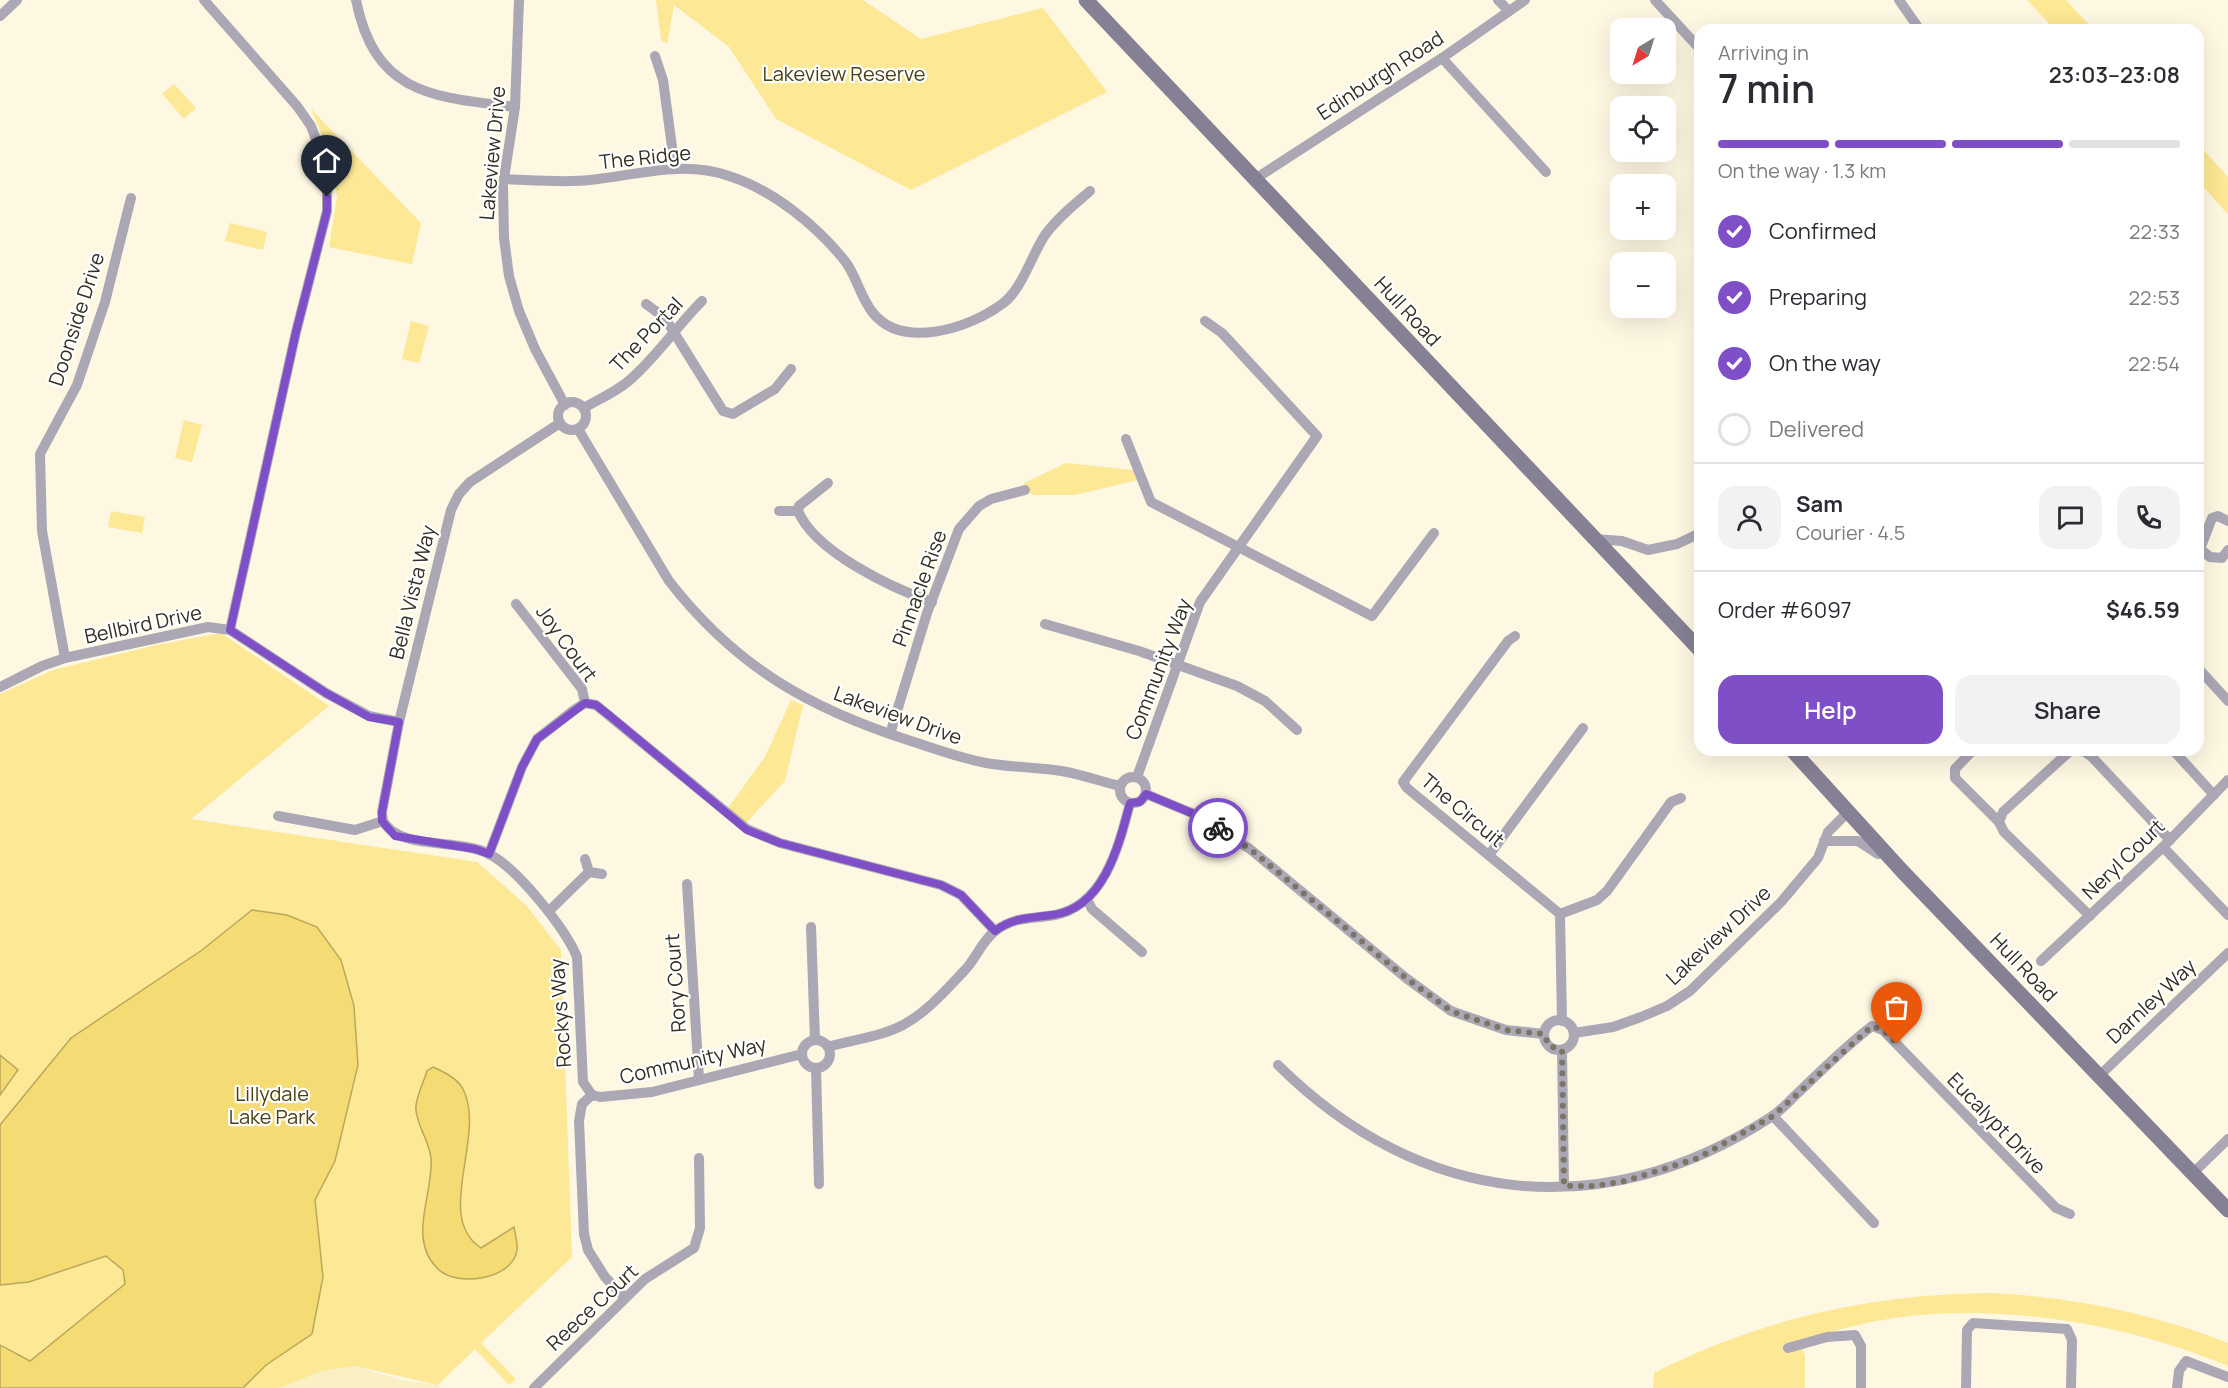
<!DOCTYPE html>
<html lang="en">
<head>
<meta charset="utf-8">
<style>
	:root { --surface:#fff; --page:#f2f2f3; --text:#2b2b33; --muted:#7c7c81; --line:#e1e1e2; --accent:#7e4fc7 }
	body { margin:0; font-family:Manrope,sans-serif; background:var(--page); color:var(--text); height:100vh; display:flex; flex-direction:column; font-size:22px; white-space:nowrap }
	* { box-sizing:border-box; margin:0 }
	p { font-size:20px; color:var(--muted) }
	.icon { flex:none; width:33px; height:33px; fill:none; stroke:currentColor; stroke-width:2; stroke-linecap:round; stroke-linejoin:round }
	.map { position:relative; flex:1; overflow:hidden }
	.sheet { position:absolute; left:1694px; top:24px; width:510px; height:732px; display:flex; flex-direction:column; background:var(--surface); border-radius:18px; box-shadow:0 6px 24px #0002 }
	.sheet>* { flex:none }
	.needle { width:39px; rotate:218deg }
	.tools { position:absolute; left:1610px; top:18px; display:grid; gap:12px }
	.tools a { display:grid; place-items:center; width:66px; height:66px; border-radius:12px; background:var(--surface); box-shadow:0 6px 24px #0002; font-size:30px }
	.pin { position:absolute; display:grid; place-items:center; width:51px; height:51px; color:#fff; margin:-62px -26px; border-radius:50% 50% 50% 0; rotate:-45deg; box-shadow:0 0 6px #0007 }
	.pin .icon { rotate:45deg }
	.courier { position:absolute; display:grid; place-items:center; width:60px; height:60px; margin:-30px; border:4px solid #7e4fc7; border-radius:50%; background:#fff; color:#222; box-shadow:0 2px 8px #0007 }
	.overview em { font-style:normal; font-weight:600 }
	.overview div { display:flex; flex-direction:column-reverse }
	.overview { display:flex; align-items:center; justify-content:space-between; height:102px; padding:0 24px }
	h1 { font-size:39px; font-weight:600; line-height:45px }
	.bar { display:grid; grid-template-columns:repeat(4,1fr); gap:9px 6px; align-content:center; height:72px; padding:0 24px }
	.bar i { height:8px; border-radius:4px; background:var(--line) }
	.bar .active { background:var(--accent) }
	.bar p { grid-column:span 4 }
	.line { display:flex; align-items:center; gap:15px; padding:0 24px; border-top:2px solid var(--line) }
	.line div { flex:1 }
	.round { display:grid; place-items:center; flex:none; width:63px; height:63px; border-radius:18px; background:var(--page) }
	ol { padding:0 24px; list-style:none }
	li { display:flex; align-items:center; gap:18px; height:66px }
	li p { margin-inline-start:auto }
	li .icon { padding:6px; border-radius:50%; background:var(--accent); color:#fff; stroke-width:4 }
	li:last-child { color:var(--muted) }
	li i { width:33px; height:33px; border:3px solid var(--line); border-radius:50% }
	.button { display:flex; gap:12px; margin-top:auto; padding:12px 24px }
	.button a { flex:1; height:69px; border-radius:18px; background:var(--accent); color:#fff; font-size:24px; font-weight:600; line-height:69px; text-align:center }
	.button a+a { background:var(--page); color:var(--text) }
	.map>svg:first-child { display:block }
</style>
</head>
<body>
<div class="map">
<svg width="2228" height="1388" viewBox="0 0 2228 1388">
	<rect width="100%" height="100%" fill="#fef8e3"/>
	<path fill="#fbf0c4" d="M355 1366 401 1380 438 1385 441 1388H279L322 1371Z"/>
	<g fill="#fde895">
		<path d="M656 0H863L921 39 1043 8 1107 92 911 190 776 119 729 47 674 5 667 44 661 40Z"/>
		<path d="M2027 0H2066L2094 30H2055Z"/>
		<path d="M174 84 196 108 184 119 162 94Z"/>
		<path d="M311 109 421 223 412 264 329 247 337 197 331 157Z"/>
		<path d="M2198 144 2228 177V214L2198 181Z"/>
		<path d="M230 223 267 232 263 250 225 241Z"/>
		<path d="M411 321 429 326 419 363 402 359Z"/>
		<path d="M184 420 202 425 192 462 175 458Z"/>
		<path d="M1066 463 1133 470 1138 480 1075 495H1032L1024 483Z"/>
		<path d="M111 511 145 517 142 533 108 527Z"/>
		<path d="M221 633 329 706 191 819 477 862 526 905 561 950 572 1257 481 1343 516 1379 509 1385 475 1349 438 1385 355 1366 322 1371 279 1388H0V694L53 670 156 645Z"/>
		<path d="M791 700 803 705 785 781 745 824 725 812 765 757Z"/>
		<path d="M1990 1293C2073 1297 2151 1313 2228 1343V1366C2122 1322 1986 1299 1871 1322 1848 1327 1824 1334 1801 1339L1805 1356V1388H1653L1654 1373C1761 1319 1871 1294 1990 1293Z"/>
	</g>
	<g fill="#f5db73" stroke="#bba75b" stroke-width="1.5">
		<path d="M252 910 287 915 317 927 341 960 354 1006 358 1065 335 1161 315 1200 323 1277 312 1334 266 1365 243 1388H0V1345L30 1361 125 1284 123 1270 106 1256 29 1282 0 1285V1125L71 1038 202 950Z"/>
		<path d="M0 1055 18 1070 0 1095Z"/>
		<path d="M433 1067C444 1072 457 1078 463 1089 487 1137 433 1216 481 1248L514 1227C515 1234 518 1243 517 1250 513 1280 455 1288 437 1268 407 1238 434 1193 431 1158 429 1141 418 1127 416 1111 414 1100 424 1082 427 1071Z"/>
	</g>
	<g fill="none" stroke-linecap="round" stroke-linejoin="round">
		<g stroke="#aba7b5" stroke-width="10">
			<path d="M204 0 297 106 311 126 321 153 327 183V211L296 332 230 630"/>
			<path d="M356 0C375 95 433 97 515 107"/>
			<path d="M519 0 515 107 503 185 504 238 509 276 519 311 535 349 565 405"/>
			<path d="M1498 0 1509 11"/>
			<path d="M1655 0 1700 49"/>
			<path d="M1899 0 1920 30"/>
			<path d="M0 16 17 0"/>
			<path d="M655 56 663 80 675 169"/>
			<path d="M1442 58 1546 172"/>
			<path d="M504 179C532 180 562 183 590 180 637 175 683 160 729 176 773 190 816 225 845 261 857 277 860 297 873 313 903 350 970 328 1002 304 1022 290 1031 256 1045 235 1057 218 1075 204 1090 191"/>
			<path d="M1255 179 1442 58 1525 0"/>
			<path d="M646 304 665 318 723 411 733 414 775 389 791 369"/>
			<circle cx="572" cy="416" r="14"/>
			<path d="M584 408C599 399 618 391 631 379 658 355 677 326 702 301"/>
			<path d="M578 429 669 581C736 667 810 709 911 741 936 749 960 758 986 763 1008 767 1031 767 1054 770 1076 772 1098 781 1120 786"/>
			<path d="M1126 439 1151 502 1372 616 1434 533"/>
			<path d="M779 511H798"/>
			<path d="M798 511C815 552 892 588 932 602"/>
			<path d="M798 511 799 506 828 483"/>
			<path d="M1595 539 1622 541 1648 550 1677 544 1696 535"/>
			<path d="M2200 549 2212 518 2218 516 2228 521"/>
			<path d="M2200 549 2210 557 2222 558 2228 550"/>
			<path d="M516 604 582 689 585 703"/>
			<path d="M1045 624 1139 651 1237 686 1265 701 1297 730"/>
			<path d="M1515 636 1508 641 1403 782 1407 788 1560 914 1562 1021"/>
			<path d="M65 658 42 531 40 454 77 385 105 302 131 198"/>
			<path d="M2198 668 2228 701"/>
			<path d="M0 687 42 666 65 658 208 627 230 630 326 693 369 716 399 722"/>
			<path d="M890 734 927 613 959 529 979 506 991 499 1025 490"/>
			<path d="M1973 750 1955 769V778L1999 822"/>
			<path d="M2077 750 2070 751 2003 812 1999 822 2004 832 2090 916"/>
			<path d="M2082 750 2091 756 2170 840"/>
			<path d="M2173 750 2214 795"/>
			<circle cx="1133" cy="790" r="13"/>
			<path d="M1137 777 1200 602 1317 436 1222 333 1205 321"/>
			<path d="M1146 794 1194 814 1250 849 1406 978 1451 1011 1506 1030 1544 1034"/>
			<path d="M278 816 355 830 383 821C400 851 459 838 489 854 517 868 565 928 577 957L583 1082 592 1095"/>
			<path d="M383 821 382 812 399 722 451 510 459 494 470 482 560 423"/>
			<path d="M1824 841H1858L1878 854"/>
			<path d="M2163 847 2228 915"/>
			<path d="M489 854 522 767 537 739 574 710 585 703 596 705 747 829 780 843 941 885 961 895 995 931"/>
			<path d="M1489 855 1583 728"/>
			<path d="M585 859 589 872 602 874"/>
			<path d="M687 884 699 1079"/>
			<path d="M1087 899 1092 909 1142 952"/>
			<path d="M549 911 589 872"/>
			<path d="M1560 914 1597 900 1607 891 1671 802 1681 798"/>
			<path d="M811 927 815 1040"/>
			<path d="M2041 961 2163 847 2228 780"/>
			<circle cx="1559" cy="1035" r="15"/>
			<path d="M1574 1033 1613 1027 1641 1017 1667 1006 1690 991 1781 902 1818 858 1828 832 1849 811"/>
			<circle cx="816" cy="1054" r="14"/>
			<path d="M828 1047C852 1040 880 1037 903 1025 927 1012 946 990 964 971 976 959 981 942 995 931 1015 916 1032 919 1055 915 1105 905 1119 845 1130 803"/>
			<path d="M1562 1050 1564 1186"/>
			<path d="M1278 1065C1420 1206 1602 1227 1771 1117 1782 1110 1791 1099 1801 1090 1824 1068 1847 1045 1872 1026L1883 1030 2056 1208 2070 1214"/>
			<path d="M816 1068 819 1184"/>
			<path d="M2099 1076 2228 953"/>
			<path d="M592 1095 582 1104 579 1121 584 1234 588 1250 605 1277 624 1297"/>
			<path d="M592 1095 600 1097 652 1092 802 1054"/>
			<path d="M1773 1116 1874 1223"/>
			<path d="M2193 1173 2228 1139"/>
			<path d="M1788 1348 1827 1337 1855 1335 1861 1346V1388"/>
			<path d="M534 1388 645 1279 694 1248 700 1228 699 1158"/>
			<path d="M1966 1388 1967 1330 1973 1323 2067 1329 2072 1340 2071 1388"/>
			<path d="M2177 1388 2179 1371 2186 1361 2228 1377"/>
		</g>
		<g stroke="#868095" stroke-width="15">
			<path d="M1086 0 1700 650"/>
			<path d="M1792 750 1903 872 2228 1210"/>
		</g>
	</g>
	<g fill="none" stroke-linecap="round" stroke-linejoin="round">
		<path stroke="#7a7566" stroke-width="6" stroke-dasharray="0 10.8" d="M1218 828 1250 849 1406 978 1451 1011 1506 1030 1544 1034 1549 1046 1562 1050 1564 1186H1594L1625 1181 1698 1158 1773 1116 1872 1026 1883 1030 1897 1044"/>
		<path stroke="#7e4fc7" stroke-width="8" d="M327 197V211L296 332 230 630 326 693 369 717 399 722 382 812V821L395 836 475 849 489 854 522 767 537 739 585 703 596 705 610 716 747 830 780 843 941 885 961 895 995 931C1014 917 1031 918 1052 915 1104 909 1119 845 1130 803L1140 802 1146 794 1194 814 1218 828"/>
	</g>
	<g text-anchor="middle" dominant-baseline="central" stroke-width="4.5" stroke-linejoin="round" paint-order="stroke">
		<g font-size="20" fill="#4b4014" stroke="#fff">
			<text x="844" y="73">Lakeview Reserve</text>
			<text x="272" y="1093">Lillydale<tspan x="272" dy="23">Lake Park</tspan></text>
		</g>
		<g font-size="20" fill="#332f22" stroke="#fff">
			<text transform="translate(1380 75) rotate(-33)">Edinburgh Road</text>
			<text transform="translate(492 153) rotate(-85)">Lakeview Drive</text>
			<text transform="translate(645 157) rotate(-6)">The Ridge</text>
			<text transform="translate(1408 311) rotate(47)">Hull Road</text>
			<text transform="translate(76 319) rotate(-72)">Doonside Drive</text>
			<text transform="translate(646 334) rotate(-46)">The Portal</text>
			<text transform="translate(919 588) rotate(-70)">Pinnacle Rise</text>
			<text transform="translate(412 592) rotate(-76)">Bella Vista Way</text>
			<text transform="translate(143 624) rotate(-12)">Bellbird Drive</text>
			<text transform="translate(567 643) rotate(54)">Joy Court</text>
			<text transform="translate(1158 669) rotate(-69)">Community Way</text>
			<text transform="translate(898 715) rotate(20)">Lakeview Drive</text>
			<text transform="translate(1463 810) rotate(40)">The Circuit</text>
			<text transform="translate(2123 859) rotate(-44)">Neryl Court</text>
			<text transform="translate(1718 935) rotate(-43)">Lakeview Drive</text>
			<text transform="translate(2024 967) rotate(46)">Hull Road</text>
			<text transform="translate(675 983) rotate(-94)">Rory Court</text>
			<text transform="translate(2151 1001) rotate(-43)">Darnley Way</text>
			<text transform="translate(560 1013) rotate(-94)">Rockys Way</text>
			<text transform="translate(693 1060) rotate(-13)">Community Way</text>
			<text transform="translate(1997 1123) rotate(46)">Eucalypt Drive</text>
			<text transform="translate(592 1307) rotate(-43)">Reece Court</text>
		</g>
	</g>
</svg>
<div class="tools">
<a><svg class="needle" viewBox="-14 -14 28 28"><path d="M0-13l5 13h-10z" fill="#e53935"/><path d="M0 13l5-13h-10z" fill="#7c7c81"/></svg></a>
<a><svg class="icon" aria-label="locate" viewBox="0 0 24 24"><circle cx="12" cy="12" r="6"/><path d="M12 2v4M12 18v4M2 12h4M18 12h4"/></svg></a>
<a>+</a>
<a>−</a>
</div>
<div class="pin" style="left:1897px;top:1044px;background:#ea580c"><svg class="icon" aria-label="bag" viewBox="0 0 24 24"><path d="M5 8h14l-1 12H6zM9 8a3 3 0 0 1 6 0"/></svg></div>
<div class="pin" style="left:327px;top:197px;background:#1f2937"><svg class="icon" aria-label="home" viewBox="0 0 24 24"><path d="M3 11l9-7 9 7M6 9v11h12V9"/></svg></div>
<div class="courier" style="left:1218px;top:828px"><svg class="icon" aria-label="bike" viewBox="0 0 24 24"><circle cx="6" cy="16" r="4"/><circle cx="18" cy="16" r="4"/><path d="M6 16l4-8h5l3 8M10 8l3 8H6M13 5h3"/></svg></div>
<section class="sheet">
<div class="overview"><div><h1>7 min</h1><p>Arriving in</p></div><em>23:03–23:08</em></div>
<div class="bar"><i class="active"></i><i class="active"></i><i class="active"></i><i></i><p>On the way · 1.3 km</p></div>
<ol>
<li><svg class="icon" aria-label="check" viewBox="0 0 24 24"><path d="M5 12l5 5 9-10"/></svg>Confirmed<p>22:33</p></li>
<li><svg class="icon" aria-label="check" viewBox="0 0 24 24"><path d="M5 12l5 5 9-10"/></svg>Preparing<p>22:53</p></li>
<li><svg class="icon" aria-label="check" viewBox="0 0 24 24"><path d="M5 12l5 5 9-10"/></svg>On the way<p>22:54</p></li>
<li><i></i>Delivered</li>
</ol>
<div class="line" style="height:108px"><a class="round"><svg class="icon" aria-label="person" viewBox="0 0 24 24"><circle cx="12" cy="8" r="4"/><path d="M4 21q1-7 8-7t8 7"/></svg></a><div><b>Sam</b><p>Courier · 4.5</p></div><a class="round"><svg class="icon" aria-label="chat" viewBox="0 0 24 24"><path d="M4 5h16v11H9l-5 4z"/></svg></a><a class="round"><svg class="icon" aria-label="phone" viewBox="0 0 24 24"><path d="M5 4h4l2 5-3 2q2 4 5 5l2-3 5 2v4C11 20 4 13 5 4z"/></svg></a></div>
<div class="line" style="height:78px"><div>Order #6097</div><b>$46.59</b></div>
<div class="button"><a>Help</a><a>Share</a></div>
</section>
</div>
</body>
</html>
